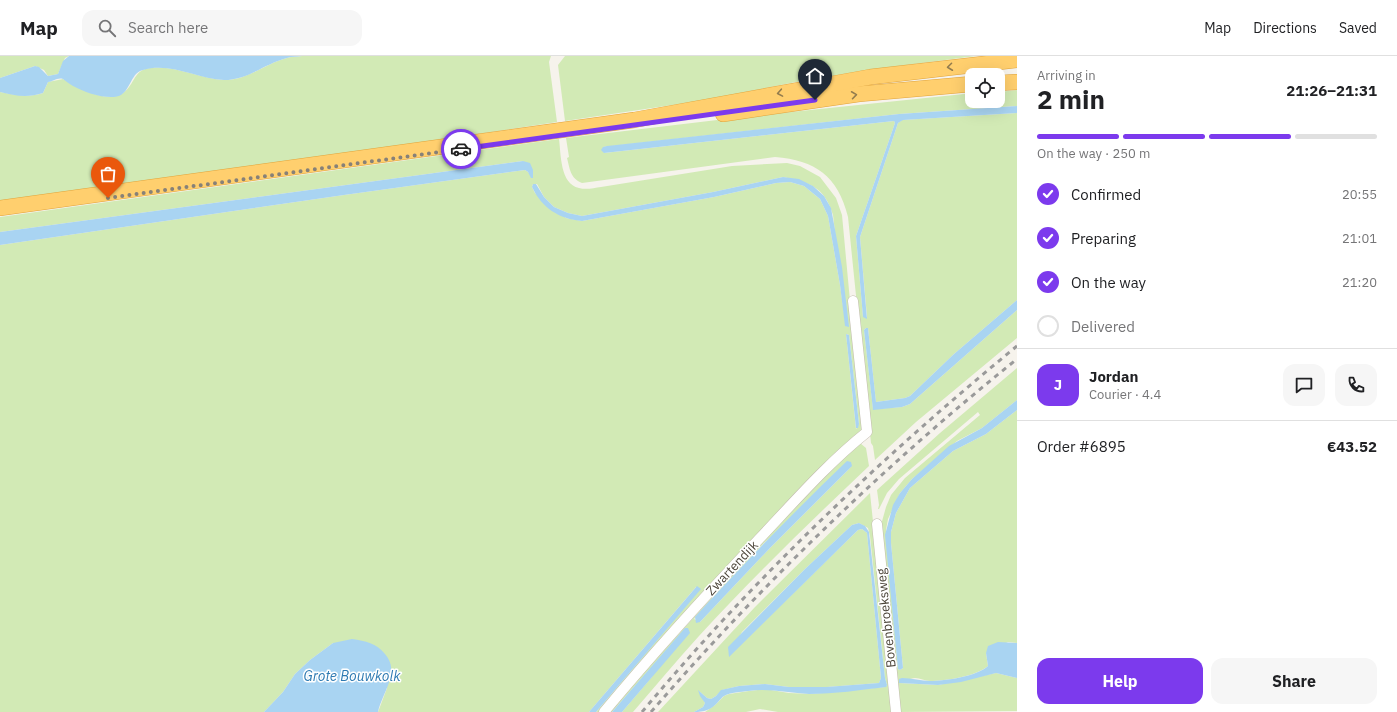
<!DOCTYPE html>
<html lang="en">
<head>
<meta charset="utf-8">
<style>
	:root { --surface:#fff; --page:#f6f6f6; --text:#202124; --muted:#757577; --line:#e0e0e0; --accent:#7c3aed }
	body { margin:0; font-family:"IBM Plex Sans",sans-serif; background:var(--page); color:var(--text); height:100vh; display:flex; flex-direction:column; font-size:15px; white-space:nowrap }
	* { box-sizing:border-box; margin:0 }
	p { font-size:13px; color:var(--muted) }
	.icon { flex:none; width:22px; height:22px; fill:none; stroke:currentColor; stroke-width:2; stroke-linecap:round; stroke-linejoin:round }
	.map { position:relative; flex:1; overflow:hidden }
	.sheet { display:flex; flex-direction:column; background:var(--surface); width:380px }
	.sheet>* { flex:none }
	.controls { position:absolute; left:965px; top:12px; display:grid; gap:8px }
	.controls a { display:grid; place-items:center; width:40px; height:40px; border-radius:8px; background:var(--surface); box-shadow:0 4px 16px #0002; font-size:20px }
	.pin { position:absolute; display:grid; place-items:center; width:34px; height:34px; color:#fff; margin:-41px -17px; border-radius:50% 50% 50% 0; rotate:-45deg; box-shadow:0 0 4px #0007 }
	.pin .icon { rotate:45deg }
	.courier { position:absolute; display:grid; place-items:center; width:40px; height:40px; margin:-20px; border:3px solid #7c3aed; border-radius:50%; background:#fff; color:#222; box-shadow:0 1px 5px #0007 }
	.overview em { font-style:normal; font-weight:700 }
	.overview div { display:flex; flex-direction:column-reverse }
	.overview { display:flex; align-items:center; justify-content:space-between; height:68px; padding:0 20px }
	h1 { font-size:26px; font-weight:700; line-height:30px }
	.bar { display:grid; grid-template-columns:repeat(4,1fr); gap:6px 4px; align-content:center; height:48px; padding:0 20px }
	.bar i { height:5px; border-radius:3px; background:var(--line) }
	.bar .selected { background:var(--accent) }
	.bar p { grid-column:span 4 }
	.line { display:flex; align-items:center; gap:10px; padding:0 20px; border-top:1px solid var(--line) }
	.line div { flex:1 }
	.round { display:grid; place-items:center; flex:none; width:42px; height:42px; border-radius:12px; background:var(--page) }
	ol { padding:0 20px; list-style:none }
	li { display:flex; align-items:center; gap:12px; height:44px }
	li p { margin-inline-start:auto }
	li .icon { padding:4px; border-radius:50%; background:var(--accent); color:#fff; stroke-width:4 }
	li:last-child { color:var(--muted) }
	li i { width:22px; height:22px; border:2px solid var(--line); border-radius:50% }
	.action { display:flex; gap:8px; margin-top:auto; padding:8px 20px }
	.action a { flex:1; height:46px; border-radius:12px; background:var(--accent); color:#fff; font-size:16px; font-weight:700; line-height:46px; text-align:center }
	.action a+a { background:var(--page); color:var(--text) }
	header { display:flex; align-items:center; gap:24px; box-sizing:border-box; height:56px; padding:0 20px; background:var(--surface); border-bottom:1px solid var(--line) }
	header strong { font-size:19px }
	nav { display:flex; gap:22px; margin-inline-start:auto; font-size:14px }
	.search { width:280px; height:36px; background:var(--page); display:flex; align-items:center; gap:10px; box-sizing:border-box; padding:0 14px; border-radius:12px; color:var(--muted); font-size:15px }
	main { display:flex; flex:1; min-height:0 }
	.map>svg:first-child { display:block }
</style>
</head>
<body>
<header>
<strong>Map</strong>
<div class="search"><svg class="icon" aria-label="search" viewBox="0 0 24 24"><circle cx="10" cy="10" r="6"/><path d="M15 15l6 6"/></svg>Search here</div>
<nav><a>Map</a><a>Directions</a><a>Saved</a></nav>
</header>
<main>
<div class="map">
<svg width="1017" height="656" viewBox="0 0 1017 656">
	<rect width="100%" height="100%" fill="#f6f3ec"/>
	<g fill="#d2eab5" fill-rule="evenodd">
		<path d="M0 0H69L65 2 58 18 48 20 44 14 35 10 0 22Z"/>
		<path d="M302 0H551L549 6 557 66 162 126 0 148V36C15 39 28 42 43 37L48 26 63 23C80 32 113 53 129 31 136 22 136 14 150 12 176 9 199 23 225 24 248 24 266 7 287 2 292 0 297 1 302 0Z"/>
		<path d="M565 0H976L868 14 796 26 706 44 565 65 558 9Z"/>
		<path d="M1017 34V50L899 58 603 91 604 97 894 65 895 67 856 180 863 261H867L860 181 898 67 902 64 1017 57V244L954 298 910 340 905 342 876 346 868 272H866L864 274 873 353 902 351 910 348 1017 254V282L916 366 875 404 873 390 871 387 848 161C838 120 815 104 775 101L582 127C570 122 570 113 567 102L569 101 566 82 734 62 964 38 972 37V45H998V36Z"/>
		<path d="M559 83C561 98 560 128 579 132 586 134 594 132 601 131L732 110 787 107 800 110 820 121 836 142 842 159 862 374 601 656H596L700 533 696 531 589 656H378L387 632 333 587 310 604 295 618 283 636 264 656H0V189L344 139 525 114 528 116 533 122 523 105 0 176V161ZM783 121C810 127 824 130 833 159L846 271 840 229 828 160 820 143 804 130 790 126 776 127 714 141 582 165 566 162 535 137 532 131 533 128H537L544 141 554 151 568 157 582 160 713 136ZM846 278 849 279 859 368 856 373Z"/>
		<path d="M1017 312V344L982 372 957 385 912 423 900 437 888 463 886 474 898 613 900 614 903 612 891 487V476L896 457 910 432 953 395 986 378 1017 354V587L1008 586 986 597 988 610C977 620 945 625 930 625 925 625 920 622 915 622 910 622 904 626 899 627L938 629 996 617 1017 622V655L898 656 881 469 886 451 891 439 905 422 980 359 978 356 899 423 887 437 879 453H878L879 449 877 434 940 377Z"/>
		<path d="M860 387 866 392 869 410C811 465 753 521 699 580 676 605 655 631 633 656H622L651 622 686 572 612 656H608L802 442ZM852 410 770 492 700 566 694 563 764 487Z"/>
		<path d="M870 437 893 656H778L760 653 746 656H705L715 649 724 640 729 638 749 635 765 633 789 637 812 638 885 631 887 629 885 622 870 480 868 472 859 467 852 469 805 513 742 576 729 600 858 474 862 473 867 477 881 622 879 627 827 631H789L765 628 739 630 722 634 716 640 711 643 707 642 699 635 705 647 703 651 694 656H658L755 551Z"/>
	</g>
	<g fill="#a9d4f2">
		<path d="M69 0H302C297 1 292 0 287 2 266 7 248 24 224 24 197 23 171 6 143 14 129 17 131 40 114 41 101 42 84 36 73 30 69 28 66 25 63 23 57 21 53 26 48 26L43 37C28 42 15 40 0 36V22L35 10 39 11 48 20 58 18 63 5Z"/>
		<path d="M1017 50V57L903 64 898 67 860 181 867 263 863 261 856 180 895 67 894 65 604 97 601 94 603 91 607 90 899 58Z"/>
		<path d="M523 105 530 107 533 114V122H531L528 116 525 114 344 139 0 189V176Z"/>
		<path d="M783 121 799 123 813 130 824 140 831 152 842 211 849 271 845 270 840 229 828 160 820 143 804 130 790 126 776 127 714 141 582 165C559 163 542 152 532 131L533 128H536L544 141 554 151 568 157 582 160 713 136Z"/>
		<path d="M1017 244V254L910 348 902 351 873 354 864 274 866 272H868L876 346 905 342 910 340 954 298Z"/>
		<path d="M846 278 849 279 859 368 858 372H856Z"/>
		<path d="M1017 344V354L986 378 953 395 910 432 896 457 891 476V487L903 612 900 614 898 613 885 479 893 449 900 437 912 423 949 390 982 372Z"/>
		<path d="M847 405 851 406 852 410 770 492 700 566 696 567 695 561C744 507 795 455 847 405Z"/>
		<path d="M859 467 865 470 869 476 885 622 887 629 886 631C860 634 835 638 809 638 789 637 769 632 748 635 741 636 730 636 724 640 722 641 720 644 718 646 711 654 704 656 694 656L703 651 705 647 700 640 698 634 707 642 711 643 716 640 721 634 739 630 765 628 789 631H826L879 627 881 622 867 477 862 473 858 474 729 601 728 591 805 513 852 469Z"/>
		<path d="M697 530 701 533 596 656H589Z"/>
		<path d="M685 572H688L690 577 622 656H612Z"/>
		<path d="M352 583C366 585 376 587 385 598 401 616 382 637 378 656H264L283 636 295 618 310 604 333 587Z"/>
		<path d="M998 586 1017 587V622L996 617 961 626 938 629 899 627V623L902 622C912 622 921 625 930 625 945 625 978 620 988 610L986 597 988 590Z"/>
	</g>
	<g fill="none" stroke-linecap="round" stroke-linejoin="round">
		<g stroke="#c2bbae" stroke-width="11">
			<g id="minor">
				<path d="M877 468 896 656"/>
				<path d="M604 656C654 596 706 539 760 482 794 446 828 407 867 376L853 245"/>
			</g>
		</g>
		<g stroke="#e0a43c" stroke-width="16">
			<g id="highway">
				<path d="M998 27 1017 26"/>
				<path d="M723 58 859 38 972 28"/>
				<path d="M0 152 634 64 870 21 1017 4"/>
			</g>
		</g>
		<use href="#minor" stroke="#fff" stroke-width="10"/>
		<use href="#highway" stroke="#ffcf6e" stroke-width="15"/>
		<g stroke="#9a9a9a" stroke-width="3" stroke-dasharray="5 5" stroke-linecap="butt">
			<path d="M642 656C754 522 882 401 1017 290"/>
			<path d="M651 656C762 528 885 409 1017 303"/>
		</g>
	</g>
	<defs><path id="oneway-chevron" d="M-2-3.5L2.5 0L-2 3.5" fill="none" stroke-width="1.6" stroke-linecap="round" stroke-linejoin="round"/></defs>
	<g stroke="#937c4e">
		<use href="#oneway-chevron" transform="translate(950 11) rotate(173)"/>
		<use href="#oneway-chevron" transform="translate(780 37) rotate(170)"/>
		<use href="#oneway-chevron" transform="translate(854 39) rotate(-8)"/>
	</g>
	<g fill="none" stroke-linecap="round" stroke-linejoin="round">
		<path stroke="#878178" stroke-width="4" stroke-dasharray="0 7.2" d="M108 142 461 93"/>
		<path stroke="#7c3aed" stroke-width="5" d="M461 93 815 44"/>
	</g>
	<g text-anchor="middle" dominant-baseline="central" stroke-width="3" stroke-linejoin="round" paint-order="stroke">
		<g font-size="13" fill="#4b4439" stroke="#fff">
			<text transform="translate(732 512) rotate(-47)">Zwartendijk</text>
			<text transform="translate(886 562) rotate(-96)">Bovenbroeksweg</text>
		</g>
		<g font-size="14" font-style="italic" fill="#2e7ab2" stroke="#fff">
			<text x="352" y="620">Grote Bouwkolk</text>
		</g>
	</g>
</svg>
<div class="controls">
<a><svg class="icon" aria-label="locate" viewBox="0 0 24 24"><circle cx="12" cy="12" r="6"/><path d="M12 2v4M12 18v4M2 12h4M18 12h4"/></svg></a>
</div>
<div class="pin" style="left:108px;top:142px;background:#ea580c"><svg class="icon" aria-label="bag" viewBox="0 0 24 24"><path d="M5 8h14l-1 12H6zM9 8a3 3 0 0 1 6 0"/></svg></div>
<div class="pin" style="left:815px;top:44px;background:#1f2937"><svg class="icon" aria-label="home" viewBox="0 0 24 24"><path d="M3 11l9-7 9 7M6 9v11h12V9"/></svg></div>
<div class="courier" style="left:461px;top:93px"><svg class="icon" aria-label="car" viewBox="0 0 24 24"><path d="M5 17H2v-5l4-1 3-4h7l3 4 3 1v5h-3M9 17h6M6 11h13"/><circle cx="7" cy="17" r="2"/><circle cx="17" cy="17" r="2"/></svg></div>
</div>
<section class="sheet">
<div class="overview"><div><h1>2 min</h1><p>Arriving in</p></div><em>21:26–21:31</em></div>
<div class="bar"><i class="selected"></i><i class="selected"></i><i class="selected"></i><i></i><p>On the way · 250 m</p></div>
<ol>
<li><svg class="icon" aria-label="check" viewBox="0 0 24 24"><path d="M5 12l5 5 9-10"/></svg>Confirmed<p>20:55</p></li>
<li><svg class="icon" aria-label="check" viewBox="0 0 24 24"><path d="M5 12l5 5 9-10"/></svg>Preparing<p>21:01</p></li>
<li><svg class="icon" aria-label="check" viewBox="0 0 24 24"><path d="M5 12l5 5 9-10"/></svg>On the way<p>21:20</p></li>
<li><i></i>Delivered</li>
</ol>
<div class="line" style="height:72px"><b class="round" style="background:var(--accent);color:#fff">J</b><div><b>Jordan</b><p>Courier · 4.4</p></div><a class="round"><svg class="icon" aria-label="chat" viewBox="0 0 24 24"><path d="M4 5h16v11H9l-5 4z"/></svg></a><a class="round"><svg class="icon" aria-label="phone" viewBox="0 0 24 24"><path d="M5 4h4l2 5-3 2q2 4 5 5l2-3 5 2v4C11 20 4 13 5 4z"/></svg></a></div>
<div class="line" style="height:52px"><div>Order #6895</div><b>€43.52</b></div>
<div class="action"><a>Help</a><a>Share</a></div>
</section>
</main>
</body>
</html>
